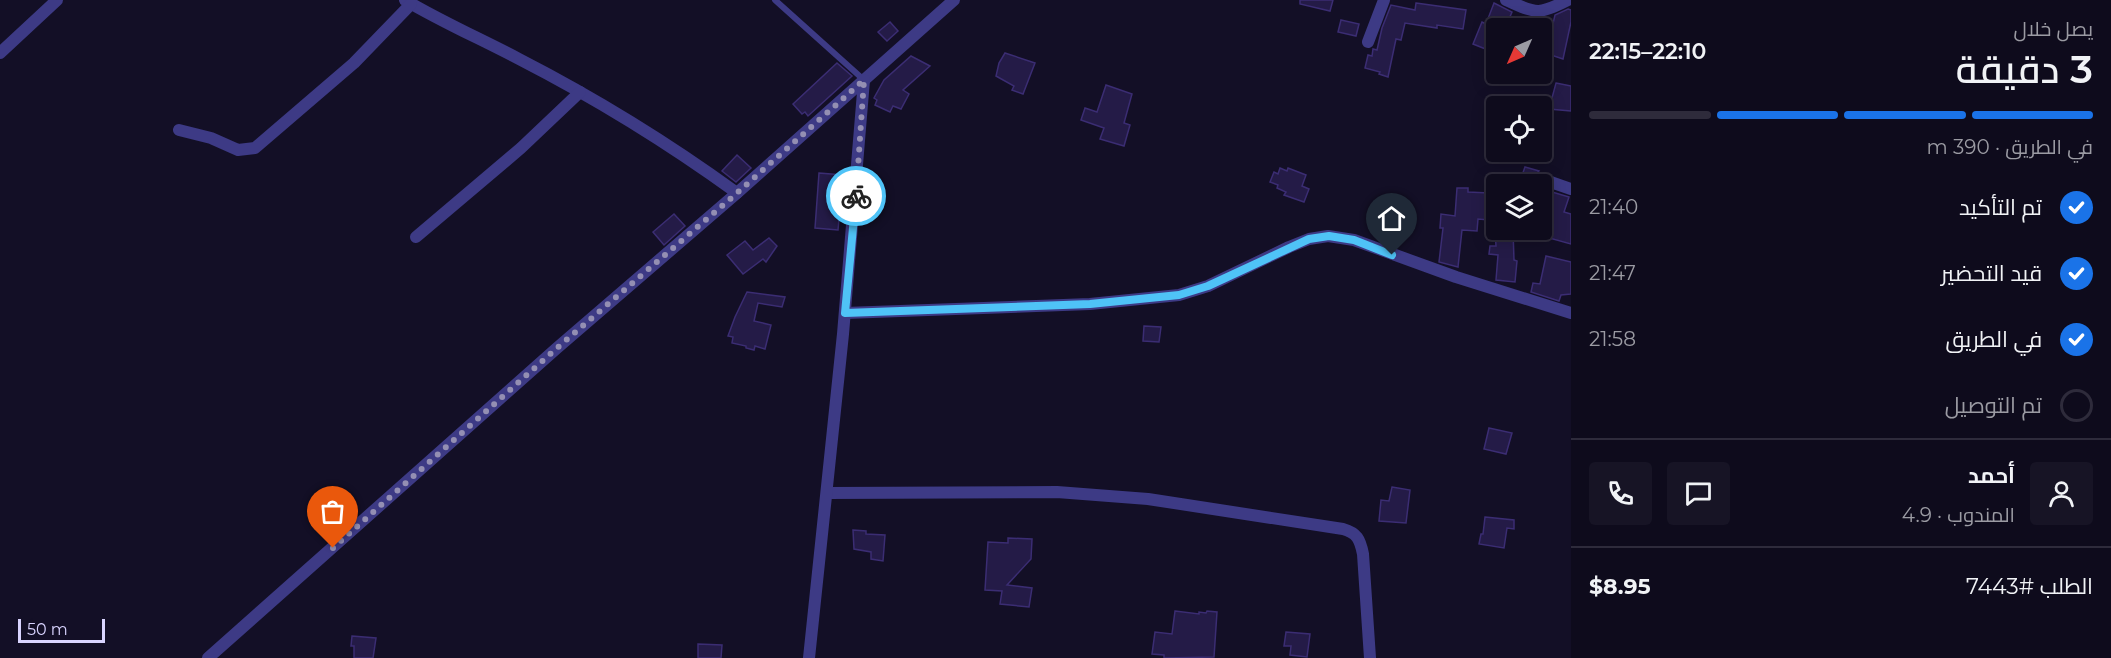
<!DOCTYPE html>
<html lang="ar">
<head>
<meta charset="utf-8">
<style>
	:root { --surface:#0e0b1c; --page:#171425; --text:#f1f3f6; --muted:#9b9ba3; --line:#2e2b3b; --accent:#1a73e8 }
	body { margin:0; font-family:Montserrat,Cairo,sans-serif; background:var(--page); color:var(--text); direction:rtl; height:100vh; display:flex; flex-direction:column; font-size:22px; white-space:nowrap }
	* { box-sizing:border-box; margin:0 }
	p { font-size:20px; color:var(--muted) }
	.icon { flex:none; width:33px; height:33px; fill:none; stroke:currentColor; stroke-width:2; stroke-linecap:round; stroke-linejoin:round }
	.map { position:relative; flex:1; overflow:hidden; direction:ltr }
	.details { display:flex; flex-direction:column; background:var(--surface); width:540px }
	.details>* { flex:none }
	.needle { width:39px; rotate:225deg }
	.tools { position:absolute; left:1486px; top:18px; display:grid; gap:12px }
	.tools a { display:grid; place-items:center; width:66px; height:66px; border-radius:6px; background:var(--surface); box-shadow:0 3px 15px #0003,0 0 0 2px var(--line); font-size:30px }
	.scale { position:absolute; left:18px; bottom:15px; width:87px; box-sizing:border-box; padding-left:6px; border:3px solid #d9d4ff; border-top:0; font-size:16px; line-height:21px; white-space:nowrap; color:#d9d4ff; -webkit-text-stroke:4px #130f26; paint-order:stroke }
	.pin { position:absolute; display:grid; place-items:center; width:51px; height:51px; color:#fff; margin:-62px -26px; border-radius:50% 50% 50% 0; rotate:-45deg; box-shadow:0 0 6px #0007 }
	.pin .icon { rotate:45deg }
	.courier { position:absolute; display:grid; place-items:center; width:60px; height:60px; margin:-30px; border:4px solid #4fc3f7; border-radius:50%; background:#fff; color:#222; box-shadow:0 2px 8px #0007 }
	.summary em { font-style:normal; font-weight:600 }
	.summary div { display:flex; flex-direction:column-reverse }
	.summary { display:flex; align-items:center; justify-content:space-between; height:102px; padding:0 18px }
	h1 { font-size:39px; font-weight:600; line-height:45px }
	.bar { display:grid; grid-template-columns:repeat(4,1fr); gap:9px 6px; align-content:center; height:72px; padding:0 18px }
	.bar i { height:8px; border-radius:4px; background:var(--line) }
	.bar .on { background:var(--accent) }
	.bar p { grid-column:span 4 }
	.line { display:flex; align-items:center; gap:15px; padding:0 18px; border-top:2px solid var(--line) }
	.line div { flex:1 }
	.round { display:grid; place-items:center; flex:none; width:63px; height:63px; border-radius:6px; background:var(--page) }
	ol { padding:0 18px; list-style:none }
	li { display:flex; align-items:center; gap:18px; height:66px }
	li p { margin-inline-start:auto }
	li .icon { padding:6px; border-radius:50%; background:var(--accent); color:#fff; stroke-width:4 }
	li:last-child { color:var(--muted) }
	li i { width:33px; height:33px; border:3px solid var(--line); border-radius:50% }
	main { display:flex; flex:1; min-height:0 }
	.map>svg:first-child { display:block }
</style>
</head>
<body>
<main>
<section class="details">
<div class="summary"><div><h1>3 دقيقة</h1><p>يصل خلال</p></div><em>22:10–22:15</em></div>
<div class="bar"><i class="on"></i><i class="on"></i><i class="on"></i><i></i><p>في الطريق · 390 m</p></div>
<ol>
<li><svg class="icon" aria-label="check" viewBox="0 0 24 24"><path d="M5 12l5 5 9-10"/></svg>تم التأكيد<p>21:40</p></li>
<li><svg class="icon" aria-label="check" viewBox="0 0 24 24"><path d="M5 12l5 5 9-10"/></svg>قيد التحضير<p>21:47</p></li>
<li><svg class="icon" aria-label="check" viewBox="0 0 24 24"><path d="M5 12l5 5 9-10"/></svg>في الطريق<p>21:58</p></li>
<li><i></i>تم التوصيل</li>
</ol>
<div class="line" style="height:108px"><a class="round"><svg class="icon" aria-label="person" viewBox="0 0 24 24"><circle cx="12" cy="8" r="4"/><path d="M4 21q1-7 8-7t8 7"/></svg></a><div><b>أحمد</b><p>المندوب · 4.9</p></div><a class="round"><svg class="icon" aria-label="chat" viewBox="0 0 24 24"><path d="M4 5h16v11H9l-5 4z"/></svg></a><a class="round"><svg class="icon" aria-label="phone" viewBox="0 0 24 24"><path d="M5 4h4l2 5-3 2q2 4 5 5l2-3 5 2v4C11 20 4 13 5 4z"/></svg></a></div>
<div class="line" style="height:78px"><div>الطلب #7443</div><b>$8.95</b></div>
</section>
<div class="map">
<svg width="1571" height="658" viewBox="0 0 1571 658">
	<rect width="100%" height="100%" fill="#130f26"/>
	<g fill="#241b47" stroke="#3b2d73" stroke-width="1.5">
		<path d="M1300 0H1333L1330 11 1300 4Z"/>
		<path d="M1416 3 1466 10 1463 29 1437 25V28L1405 23 1401 40 1396 39 1388 77 1379 74 1380 72 1365 68 1368 55 1372 56 1373 49 1377 50 1382 28 1391 5 1415 10Z"/>
		<path d="M1494 3 1512 12 1505 28H1497V43L1493 52 1473 44 1482 22 1486 24Z"/>
		<path d="M1568 9 1571 10V22L1563 59 1542 52V38L1549 41 1555 15Z"/>
		<path d="M1341 20 1359 24 1356 36 1338 32Z"/>
		<path d="M890 22 898 31 887 41 878 32Z"/>
		<path d="M1005 53 1035 63 1023 94 1012 90 1014 86 996 76 999 63Z"/>
		<path d="M911 56 930 66 903 90 909 94 901 109 893 106 890 112 875 105 877 100 874 98 884 80Z"/>
		<path d="M837 63 852 76 808 116 805 112 802 114 793 104Z"/>
		<path d="M1556 83 1571 86V111L1549 109Z"/>
		<path d="M1106 85 1132 94 1124 123 1130 125 1124 146 1100 139 1104 128 1081 120 1085 108 1097 112Z"/>
		<path d="M737 155 751 168 736 182 722 171Z"/>
		<path d="M1525 167 1539 171 1534 177 1536 184H1519Z"/>
		<path d="M1280 168 1287 171 1288 168 1306 175 1302 186 1309 189 1304 202 1284 195 1286 192 1277 188 1278 185 1270 182 1274 172 1278 174Z"/>
		<path d="M819 173 843 175 838 230 815 228Z"/>
		<path d="M1492 174 1497 175V203L1491 202 1489 220 1478 219 1477 231 1462 230 1458 267 1439 262 1443 228H1440L1441 214 1455 216 1457 188H1468V192L1489 193Z"/>
		<path d="M1542 189 1569 197 1564 212 1571 214V244L1542 236Z"/>
		<path d="M674 214 685 226 664 245 653 232Z"/>
		<path d="M1389 215 1409 222 1404 240 1383 233Z"/>
		<path d="M1495 230H1513L1514 260 1517 261 1515 282 1496 280 1498 255 1489 254 1490 246H1496Z"/>
		<path d="M769 238 777 246 766 262 763 259 743 274 727 255 745 241 753 250Z"/>
		<path d="M1546 256 1571 262V294L1561 295 1559 301 1531 292 1533 283 1540 284Z"/>
		<path d="M747 292 785 297 782 307 758 303 754 321 771 325 765 349 755 346 754 350 746 348V346L732 343 733 337 728 336 735 317Z"/>
		<path d="M1144 326 1161 327 1159 342 1143 341Z"/>
		<path d="M1489 428 1512 433 1506 454 1484 449Z"/>
		<path d="M1392 487 1410 490 1406 523 1379 521 1381 500 1389 501Z"/>
		<path d="M1485 517 1514 520V529L1507 528 1504 548 1479 544 1481 534H1483Z"/>
		<path d="M853 530 866 531V534L885 535 883 561 871 559V552L854 549Z"/>
		<path d="M1008 538 1032 539 1031 559 1007 585 1032 588 1029 607 1000 604 1002 591 985 590 988 542 1008 543Z"/>
		<path d="M1175 611 1199 614V612L1206 613 1207 611 1217 612 1214 657 1164 658V655L1152 654 1155 632 1172 634Z"/>
		<path d="M1286 632 1310 634 1307 657 1290 655 1291 646H1284Z"/>
		<path d="M352 636 376 638 373 658H354V646H351Z"/>
		<path d="M698 644 722 645 721 658H698Z"/>
	</g>
	<g fill="none" stroke-linecap="round" stroke-linejoin="round">
		<path stroke="#3d3a85" stroke-width="6" d="M775 0 864 80"/>
		<g stroke="#3d3a85" stroke-width="12">
			<path d="M405 0C442 22 481 39 519 59 595 98 668 143 737 193"/>
			<path d="M1506 0C1536 13 1537 16 1568 0"/>
			<path d="M1368 42 1384 0"/>
			<path d="M0 53 57 0"/>
			<path d="M179 130 211 138 238 150 255 148 354 63 411 4"/>
			<path d="M1542 179 1571 189"/>
			<path d="M416 237 521 148 580 92"/>
			<path d="M845 313 1090 304 1179 295 1208 286 1289 247 1309 239 1328 236 1354 240 1456 277 1571 313"/>
			<path d="M827 493 1057 492 1148 499 1343 529C1357 533 1360 539 1363 554L1370 658"/>
			<path d="M208 658 557 348 737 193 954 0"/>
			<path d="M809 658 843 334 864 80"/>
		</g>
	</g>
	<g fill="none" stroke-linecap="round" stroke-linejoin="round">
		<path stroke="#948fb3" stroke-width="6" stroke-dasharray="0 10.8" d="M333 548 557 348 737 193 864 80 856 196"/>
		<path stroke="#4fc3f7" stroke-width="8" d="M856 196 845 313 1090 304 1179 295 1208 286 1309 239 1329 236 1354 240 1392 255"/>
	</g>
</svg>
<div class="tools">
<a><svg class="needle" viewBox="-14 -14 28 28"><path d="M0-13l5 13h-10z" fill="#e53935"/><path d="M0 13l5-13h-10z" fill="#9b9ba3"/></svg></a>
<a><svg class="icon" aria-label="locate" viewBox="0 0 24 24"><circle cx="12" cy="12" r="6"/><path d="M12 2v4M12 18v4M2 12h4M18 12h4"/></svg></a>
<a><svg class="icon" aria-label="layers" viewBox="0 0 24 24"><path d="M12 4l9 5-9 5-9-5zM3 14l9 5 9-5"/></svg></a>
</div>
<div class="scale">50 m</div>
<div class="pin" style="left:333px;top:548px;background:#ea580c"><svg class="icon" aria-label="bag" viewBox="0 0 24 24"><path d="M5 8h14l-1 12H6zM9 8a3 3 0 0 1 6 0"/></svg></div>
<div class="pin" style="left:1392px;top:255px;background:#1f2937"><svg class="icon" aria-label="home" viewBox="0 0 24 24"><path d="M3 11l9-7 9 7M6 9v11h12V9"/></svg></div>
<div class="courier" style="left:856px;top:196px"><svg class="icon" aria-label="bike" viewBox="0 0 24 24"><circle cx="6" cy="16" r="4"/><circle cx="18" cy="16" r="4"/><path d="M6 16l4-8h5l3 8M10 8l3 8H6M13 5h3"/></svg></div>
</div>
</main>
</body>
</html>
